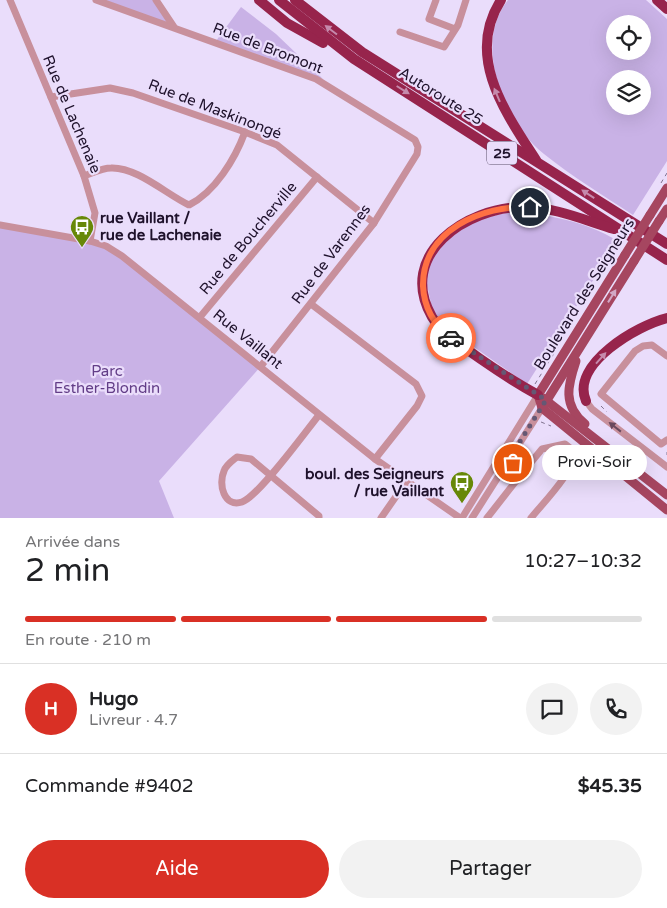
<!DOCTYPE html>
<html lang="fr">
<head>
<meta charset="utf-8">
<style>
	:root { --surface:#fff; --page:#f2f2f2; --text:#202124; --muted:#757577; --line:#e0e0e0; --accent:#d93025 }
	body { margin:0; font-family:"Varela Round",sans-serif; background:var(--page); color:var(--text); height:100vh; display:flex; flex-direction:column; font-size:19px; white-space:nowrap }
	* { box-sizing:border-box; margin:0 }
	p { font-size:16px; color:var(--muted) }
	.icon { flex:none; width:28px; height:28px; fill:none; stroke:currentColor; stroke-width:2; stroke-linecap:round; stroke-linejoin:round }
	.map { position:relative; height:518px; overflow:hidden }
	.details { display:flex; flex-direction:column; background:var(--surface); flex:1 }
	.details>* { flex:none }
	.fabs { position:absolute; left:606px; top:15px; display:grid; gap:10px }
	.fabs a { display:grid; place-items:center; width:45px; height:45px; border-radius:50%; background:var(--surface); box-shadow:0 5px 20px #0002; font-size:25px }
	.pin { position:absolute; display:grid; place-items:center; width:42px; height:42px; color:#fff; margin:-21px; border:2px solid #fff; border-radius:50%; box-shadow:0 1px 5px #0007 }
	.courier { position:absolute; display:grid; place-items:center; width:50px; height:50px; margin:-25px; border:4px solid #ff7043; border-radius:50%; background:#fff; color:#222; box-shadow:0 1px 6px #0007 }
	.bubble { position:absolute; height:35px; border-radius:18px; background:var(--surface); box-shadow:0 5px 20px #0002; font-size:16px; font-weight:600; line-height:35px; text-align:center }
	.head em { font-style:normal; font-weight:600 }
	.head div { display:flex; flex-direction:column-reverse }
	.head { display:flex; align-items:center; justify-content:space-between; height:85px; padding:0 25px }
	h1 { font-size:32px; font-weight:600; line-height:38px }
	.bar { display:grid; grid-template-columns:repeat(4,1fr); gap:8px 5px; align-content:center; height:60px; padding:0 25px }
	.bar i { height:6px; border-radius:4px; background:var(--line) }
	.bar .active { background:var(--accent) }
	.bar p { grid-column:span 4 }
	.line { display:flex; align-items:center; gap:12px; padding:0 25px; border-top:1px solid var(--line) }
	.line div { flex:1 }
	.round { display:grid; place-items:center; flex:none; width:52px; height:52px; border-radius:26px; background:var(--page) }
	.cta { display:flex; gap:10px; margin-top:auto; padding:10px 25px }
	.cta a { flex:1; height:58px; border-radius:30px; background:var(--accent); color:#fff; font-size:20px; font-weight:600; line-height:58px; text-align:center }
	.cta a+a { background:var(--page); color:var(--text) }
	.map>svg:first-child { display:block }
</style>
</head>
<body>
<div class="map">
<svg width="667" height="518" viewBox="0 0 667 518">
	<rect width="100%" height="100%" fill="#eaddfb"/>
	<g fill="#c9b2e6" fill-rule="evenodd">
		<path d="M96 0H156L174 27Z"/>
		<path d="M508 0H646L667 19V161L633 215C603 195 571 176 544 154 504 123 472 44 508 0ZM615 24H642V51H615ZM615 79H642V106H615Z"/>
		<path d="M241 7 276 34 323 79 216 41Z"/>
		<path d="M510 212C548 214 584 221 618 241L527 384 451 331 438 318 432 308 426 280 432 258 442 244 475 220Z"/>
		<path d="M0 225 106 246 261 366 159 481 174 518H0Z"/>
	</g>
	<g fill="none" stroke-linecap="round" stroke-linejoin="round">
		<g stroke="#80738f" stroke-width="1" stroke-dasharray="4 4" stroke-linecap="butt">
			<path d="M661 183 667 173"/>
			<path d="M535 384 558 347"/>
			<path d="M601 406 607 412"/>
			<path d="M541 422 551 426"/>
			<path d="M667 452V455"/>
		</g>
		<g stroke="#c8909c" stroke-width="7">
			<path d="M10 0 84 176 95 213 90 241"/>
			<path d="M96 0 316 79 415 140 418 147 417 154 374 223 261 366"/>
			<path d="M156 0 174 27"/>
			<path d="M436 0 429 19 455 29"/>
			<path d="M400 32 444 47 458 25 466 0"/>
			<path d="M51 97 110 88 133 93 245 132 277 145 374 223"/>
			<path d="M84 176C93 173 102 168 111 168 137 167 166 194 189 205 215 192 235 159 245 132"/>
			<path d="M0 225 90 241 106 246 122 256 375 459 460 518"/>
			<path d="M311 304 416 384 422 396 417 406 375 459"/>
			<path d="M200 317 317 177"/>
			<path d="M667 356 652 345 643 346 635 351 601 394 661 444 667 440"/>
			<path d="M586 401 592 409 667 467"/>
			<path d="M319 415C306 431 259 496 242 502 224 508 218 484 224 471 226 465 232 461 237 457L251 459 319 516V518"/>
			<path d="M523 472 542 449 565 444 574 451C577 469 543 503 531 518"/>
			<path d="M381 518 406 482"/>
			<path d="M462 518 538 395"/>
			<path d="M472 518 542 408"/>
			<path d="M487 518 523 472 506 457"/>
		</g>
		<g stroke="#a64660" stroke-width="9">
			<path d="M650 215 667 188"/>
			<path d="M659 221 667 209"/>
			<path d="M576 361C568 385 562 405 585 424"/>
			<path d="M538 395 542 408 667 510"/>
			<path d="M538 395 625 255"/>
			<path d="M543 398 667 495"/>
			<path d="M542 408 634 261"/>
		</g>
		<g stroke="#97244c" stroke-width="10">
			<path d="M259 0 287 23 323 43"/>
			<path d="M279 0 354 59 667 260"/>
			<path d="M295 0 362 52 667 244"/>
			<path d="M501 0C465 56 505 112 536 160"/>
			<path d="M657 0 667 9"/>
			<path d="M538 395C514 382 444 338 432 317 396 254 467 207 523 207 555 207 584 220 614 229"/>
			<path d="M586 401C570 364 638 325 667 318"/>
		</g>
		<g stroke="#a64660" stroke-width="9">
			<path d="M625 255 650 215"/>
			<path d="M634 261 659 221"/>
		</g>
	</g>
	<defs><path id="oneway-solid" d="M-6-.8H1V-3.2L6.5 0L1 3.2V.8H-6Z" transform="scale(1.25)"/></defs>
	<g fill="#c58aac">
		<use href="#oneway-solid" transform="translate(331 30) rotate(-143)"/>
		<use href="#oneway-solid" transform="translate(403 90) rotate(32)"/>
		<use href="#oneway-solid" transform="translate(497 95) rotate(-113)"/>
		<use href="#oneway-solid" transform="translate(588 194) rotate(-147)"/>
		<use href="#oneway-solid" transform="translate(601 358) rotate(-48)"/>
	</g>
	<use fill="#d2a8c5" href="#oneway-solid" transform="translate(612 296) rotate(-58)"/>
	<use fill="#6a4a5e" href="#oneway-solid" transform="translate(615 427) rotate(-142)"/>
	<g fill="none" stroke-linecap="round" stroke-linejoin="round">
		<path stroke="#655874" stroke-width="5" stroke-dasharray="0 9" d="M451 338 546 400 509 459 513 463"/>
		<path stroke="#ff7043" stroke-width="6" d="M451 338C434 325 424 307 423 286 422 230 483 205 530 207"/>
	</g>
	<defs>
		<g id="bus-pin" transform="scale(1.25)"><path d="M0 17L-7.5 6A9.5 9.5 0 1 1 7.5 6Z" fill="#678808" stroke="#eaddfb"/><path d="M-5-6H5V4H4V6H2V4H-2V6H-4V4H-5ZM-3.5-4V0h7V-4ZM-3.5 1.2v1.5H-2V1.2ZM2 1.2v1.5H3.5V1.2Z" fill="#fff"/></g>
	</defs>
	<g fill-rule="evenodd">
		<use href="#bus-pin" x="82" y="227"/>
		<use href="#bus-pin" x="462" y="483"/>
	</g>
	<g text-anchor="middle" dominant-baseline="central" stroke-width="4.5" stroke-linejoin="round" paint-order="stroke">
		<rect fill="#eaddfb" stroke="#5b4e69" stroke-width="1" x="487" y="141.5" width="30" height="23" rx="4"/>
		<g font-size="14" font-weight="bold" fill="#1e112b">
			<text x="502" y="153">25</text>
		</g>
		<g font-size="15" fill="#1e112b" stroke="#eaddfb">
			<text transform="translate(268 48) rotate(21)">Rue de Bromont</text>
			<text transform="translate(441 96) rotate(32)">Autoroute 25</text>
			<text transform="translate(215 109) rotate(21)">Rue de Maskinongé</text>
			<text transform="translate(72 114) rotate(67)">Rue de Lachenaie</text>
			<text transform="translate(248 238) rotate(-50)">Rue de Boucherville</text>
			<text transform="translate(331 254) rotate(-53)">Rue de Varennes</text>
			<text transform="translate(584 294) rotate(-58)">Boulevard des Seigneurs</text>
			<text transform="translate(248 339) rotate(39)">Rue Vaillant</text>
		</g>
		<g font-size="15" font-weight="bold" fill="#1e112b" stroke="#eaddfb" text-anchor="start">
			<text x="100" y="218">rue Vaillant /<tspan x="100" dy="17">rue de Lachenaie</tspan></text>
			<text x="444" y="474" text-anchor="end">boul. des Seigneurs<tspan x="444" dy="17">/ rue Vaillant</tspan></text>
		</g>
		<g font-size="15" fill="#623d87" stroke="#eaddfb">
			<text x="107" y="371">Parc<tspan x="107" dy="17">Esther-Blondin</tspan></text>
		</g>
	</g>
</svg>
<div class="fabs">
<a><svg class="icon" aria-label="locate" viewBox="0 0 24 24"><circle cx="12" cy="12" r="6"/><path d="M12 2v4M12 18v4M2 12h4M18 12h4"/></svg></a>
<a><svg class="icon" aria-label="layers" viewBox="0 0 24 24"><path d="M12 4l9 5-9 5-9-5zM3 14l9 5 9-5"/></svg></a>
</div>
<div class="pin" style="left:513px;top:463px;background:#ea580c"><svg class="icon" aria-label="bag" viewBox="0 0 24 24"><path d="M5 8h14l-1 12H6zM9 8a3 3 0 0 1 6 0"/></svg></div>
<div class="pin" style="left:530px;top:207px;background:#1f2937"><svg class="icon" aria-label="home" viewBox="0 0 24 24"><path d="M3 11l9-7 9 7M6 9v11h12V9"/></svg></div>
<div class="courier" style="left:451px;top:338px"><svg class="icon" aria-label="car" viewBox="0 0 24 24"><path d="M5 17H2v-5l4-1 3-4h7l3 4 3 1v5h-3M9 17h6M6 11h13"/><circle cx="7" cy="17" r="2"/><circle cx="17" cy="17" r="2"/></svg></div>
<div class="bubble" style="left:542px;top:445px;width:105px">Provi-Soir</div>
</div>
<section class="details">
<div class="head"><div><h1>2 min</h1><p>Arrivée dans</p></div><em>10:27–10:32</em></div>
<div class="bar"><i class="active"></i><i class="active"></i><i class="active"></i><i></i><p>En route · 210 m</p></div>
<div class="line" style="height:90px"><b class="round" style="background:var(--accent);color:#fff">H</b><div><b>Hugo</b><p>Livreur · 4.7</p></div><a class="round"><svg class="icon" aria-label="chat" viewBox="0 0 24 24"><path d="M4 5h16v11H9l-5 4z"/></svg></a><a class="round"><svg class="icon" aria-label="phone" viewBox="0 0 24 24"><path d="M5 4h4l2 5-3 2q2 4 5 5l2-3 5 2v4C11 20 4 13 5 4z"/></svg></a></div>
<div class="line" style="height:65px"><div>Commande #9402</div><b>$45.35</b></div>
<div class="cta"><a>Aide</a><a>Partager</a></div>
</section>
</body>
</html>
